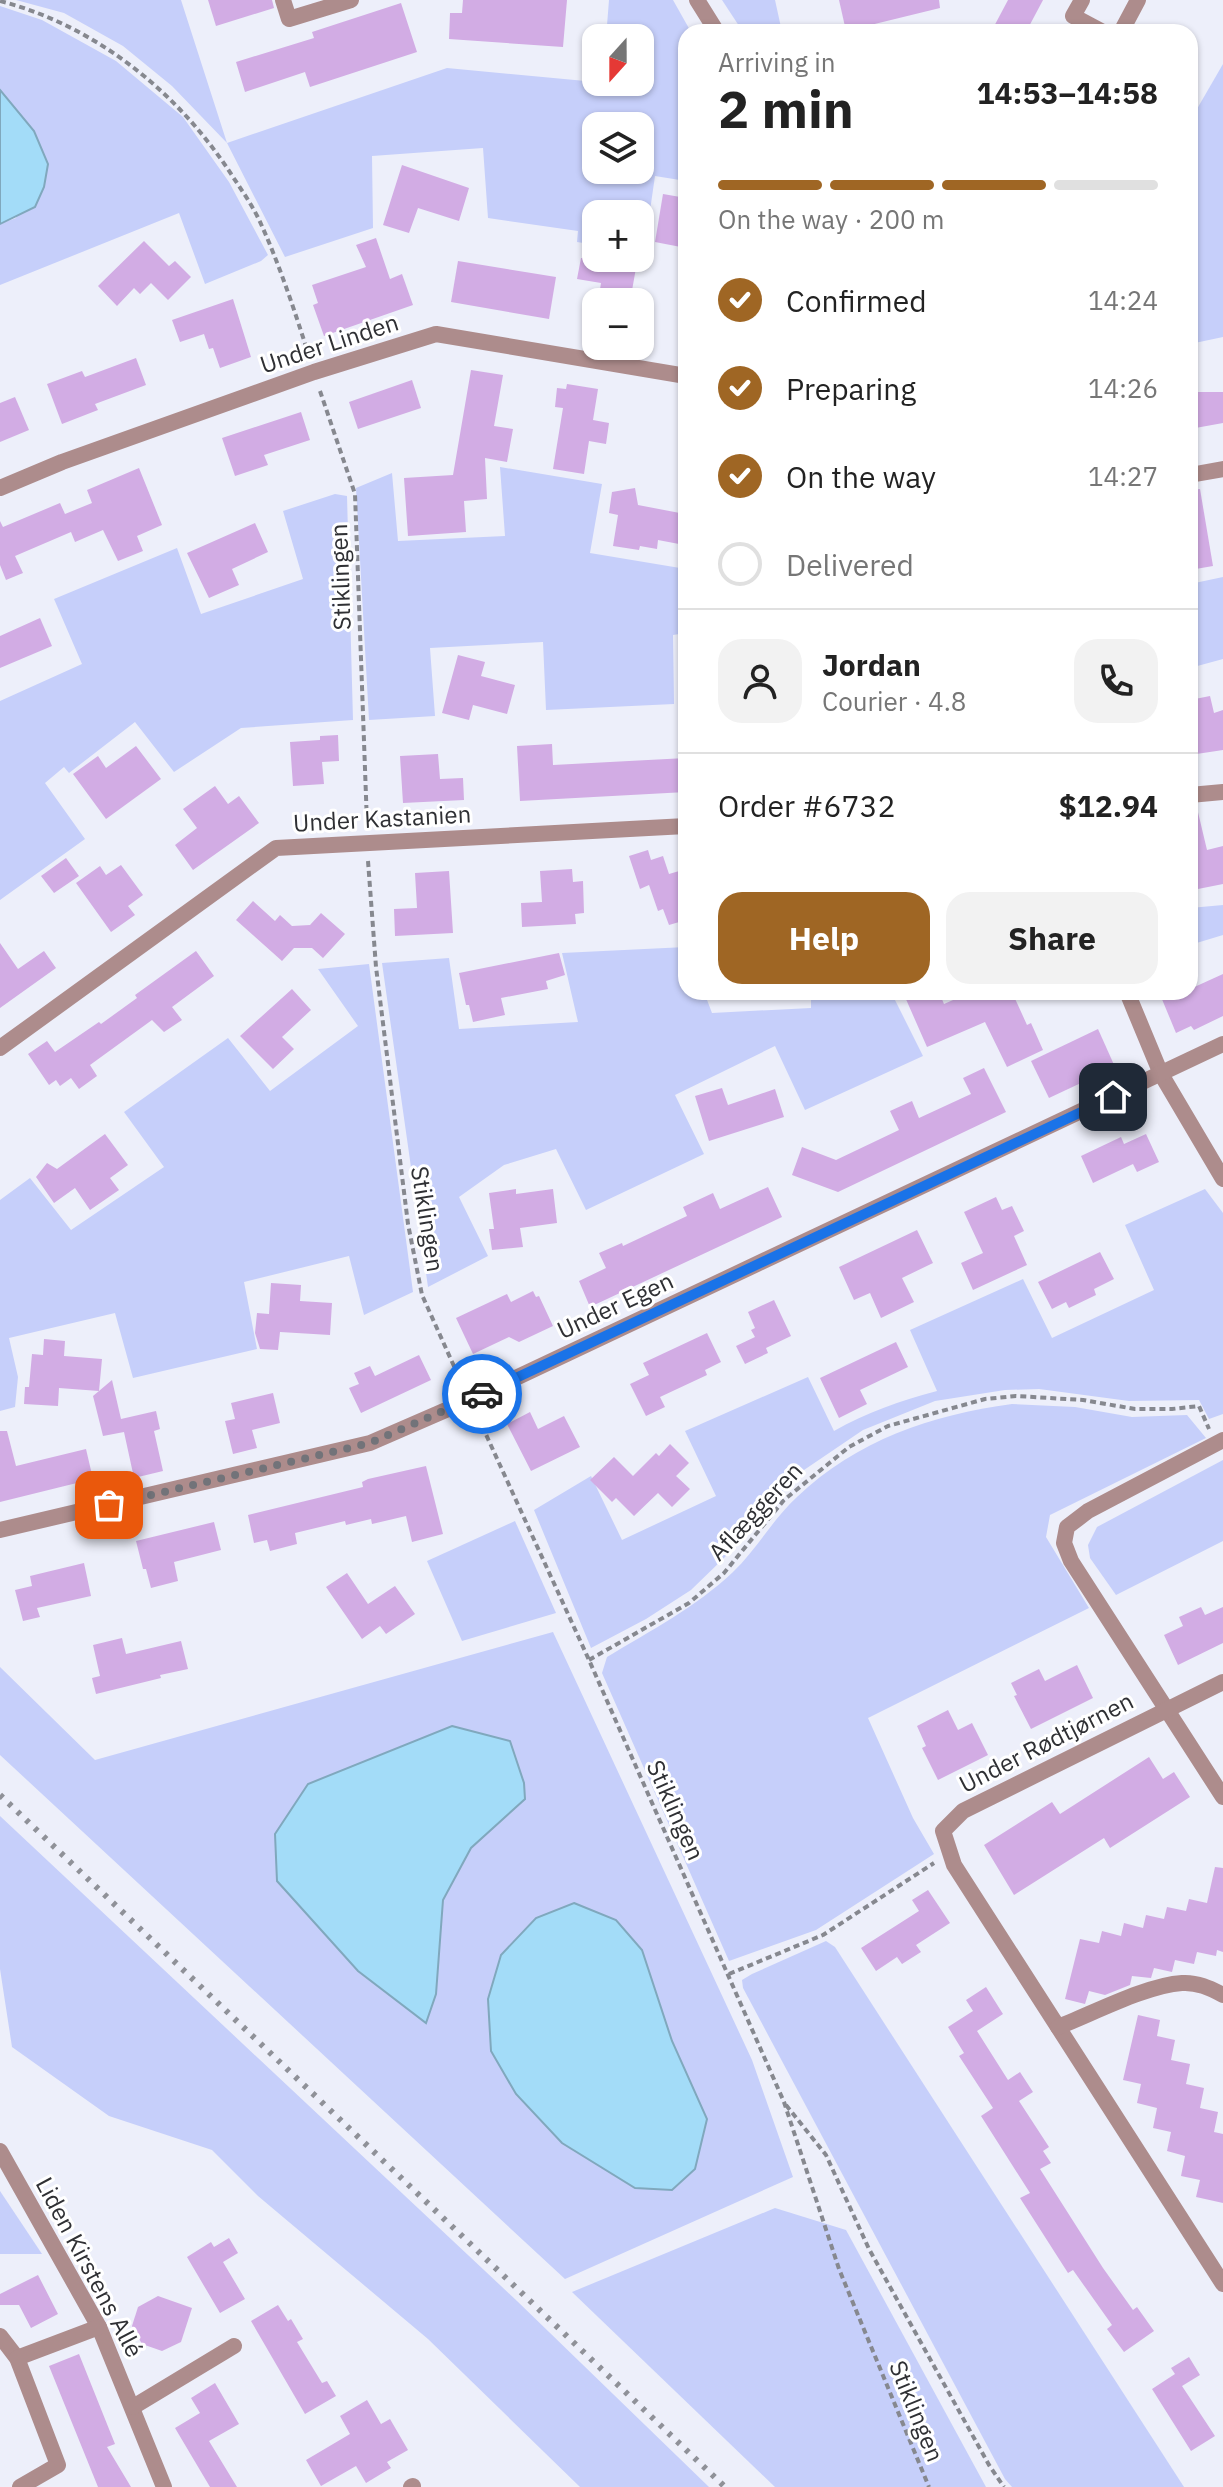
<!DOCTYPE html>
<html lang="en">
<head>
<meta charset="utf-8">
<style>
	:root { --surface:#fff; --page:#f2f2f2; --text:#222; --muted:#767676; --line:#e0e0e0; --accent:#9f6624 }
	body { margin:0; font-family:"IBM Plex Sans",sans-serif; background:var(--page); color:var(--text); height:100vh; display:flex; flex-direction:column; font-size:30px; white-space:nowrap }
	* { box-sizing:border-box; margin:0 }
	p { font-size:26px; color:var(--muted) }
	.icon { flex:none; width:44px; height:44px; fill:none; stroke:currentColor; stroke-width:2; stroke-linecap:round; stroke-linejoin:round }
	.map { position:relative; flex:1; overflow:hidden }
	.drawer { position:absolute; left:678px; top:24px; width:520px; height:976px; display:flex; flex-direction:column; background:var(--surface); border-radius:24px; box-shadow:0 2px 6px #0004 }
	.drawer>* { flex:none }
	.needle { width:52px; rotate:201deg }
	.controls { position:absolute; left:582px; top:24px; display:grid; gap:16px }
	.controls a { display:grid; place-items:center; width:72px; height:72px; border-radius:16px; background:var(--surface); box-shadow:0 2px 6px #0004; font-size:40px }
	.pin { position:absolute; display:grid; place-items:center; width:68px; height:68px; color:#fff; margin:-34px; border-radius:16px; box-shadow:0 4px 12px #0006 }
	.courier { position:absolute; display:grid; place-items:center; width:80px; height:80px; margin:-40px; border:6px solid #1a73e8; border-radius:50%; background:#fff; color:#222; box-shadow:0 2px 10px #0007 }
	.summary em { font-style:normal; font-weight:700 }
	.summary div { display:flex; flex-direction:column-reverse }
	.summary { display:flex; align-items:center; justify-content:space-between; height:136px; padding:0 40px }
	h1 { font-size:52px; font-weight:700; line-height:60px }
	.bar { display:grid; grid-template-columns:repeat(4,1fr); gap:12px 8px; align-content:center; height:96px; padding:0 40px }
	.bar i { height:10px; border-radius:6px; background:var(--line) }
	.bar .selected { background:var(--accent) }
	.bar p { grid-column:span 4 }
	.line { display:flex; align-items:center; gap:20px; padding:0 40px; border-top:2px solid var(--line) }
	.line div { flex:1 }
	.round { display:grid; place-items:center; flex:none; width:84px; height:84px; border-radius:24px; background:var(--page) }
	ol { padding:0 40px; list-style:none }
	li { display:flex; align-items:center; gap:24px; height:88px }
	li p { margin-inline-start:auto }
	li .icon { padding:8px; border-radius:50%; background:var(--accent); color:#fff; stroke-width:4 }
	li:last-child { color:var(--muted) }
	li i { width:44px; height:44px; border:4px solid var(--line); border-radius:50% }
	.button { display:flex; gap:16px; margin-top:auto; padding:16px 40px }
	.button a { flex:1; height:92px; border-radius:24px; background:var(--accent); color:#fff; font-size:32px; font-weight:700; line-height:92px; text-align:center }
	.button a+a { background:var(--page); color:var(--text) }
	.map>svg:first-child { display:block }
</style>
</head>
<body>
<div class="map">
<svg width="1223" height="2487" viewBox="0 0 1223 2487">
	<rect width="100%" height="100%" fill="#edeffa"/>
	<g fill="#c6cffa" fill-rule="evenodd">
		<path d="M16 0H181L227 143 447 68 596 82H640V38H606L609 0H673L691 32H686V181L655 176 644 252 640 251V214H596V245L577 242 578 231 488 218 483 148 372 156 373 228 285 257 227 143 172 86 123 46 64 13ZM596 126H640V170H596Z"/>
		<path d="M722 0H775L782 32H743Z"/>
		<path d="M0 6 42 20 116 61 183 117 229 182 268 255 261 261 205 284 179 213 0 285V224L16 218 34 131 0 90Z"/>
		<path d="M1223 64V337L1190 344V121Z"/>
		<path d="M500 467 602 484 590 553 686 569V633L673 635 674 704 546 710 543 642 430 648 435 716 369 720 356 488 392 473 398 541 505 536Z"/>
		<path d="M335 494 347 496 353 720 241 728 174 772 135 722 69 773 64 767 45 783 85 839 0 900V701L82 664 54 599 177 548 201 614 303 579 283 511Z"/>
		<path d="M1223 577V659L1190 668V584Z"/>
		<path d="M1223 905V935L1190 945V908Z"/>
		<path d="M686 947V992H704L712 1013 811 1008V992H895L892 994 923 1056 805 1110 775 1046 675 1095 704 1154 586 1210 556 1149 504 1165 459 1197 488 1256 428 1287 382 963 449 958 459 1029 578 1022 562 953Z"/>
		<path d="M369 964 413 1292 364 1315 349 1256 244 1282 257 1349 133 1378 115 1313 9 1338 18 1377 15 1407 0 1411V1200L30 1178 71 1230 164 1167 124 1112 228 1038 270 1091 358 1026 318 969Z"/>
		<path d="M1205 1189 1223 1213V1414L1209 1419 1199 1400 1129 1401 1039 1389 1005 1390 935 1401 863 1430 804 1470 773 1501 725 1557 691 1590 646 1619 591 1648 534 1510 591 1476 622 1540 716 1496 685 1431 808 1377 834 1431C867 1412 900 1401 937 1391L910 1330 1023 1279 1052 1338 1154 1290 1125 1225Z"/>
		<path d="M1012 1404 1075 1407 1132 1417 1187 1415 1206 1438 1050 1515 1046 1537 1089 1608 868 1718 913 1818 934 1854 816 1930 729 1961 602 1673 607 1657C650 1631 696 1607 733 1572 757 1549 773 1519 797 1497 857 1440 931 1415 1012 1404Z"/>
		<path d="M1223 1460V1541L1116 1595 1090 1558 1088 1545 1097 1527Z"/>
		<path d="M515 1521 556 1613 462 1641 427 1561Z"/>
		<path d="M553 1632 752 2060 793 2177 565 2279 0 1755V1667L95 1760ZM509 1741 519 1805 471 1848 443 1900ZM672 2041 707 2119 672 2190 635 2188 603 2168Z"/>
		<path d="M0 1816 517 2301 709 2487H580L428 2339 258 2196 212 2150 109 2116 12 2047 0 1969Z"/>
		<path d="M826 1941 835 1947 1184 2487H1012L1005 2479 743 1988 742 1980 752 1974Z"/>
		<path d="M0 2191 42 2254H0Z"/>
		<path d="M775 2208 846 2230 986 2487H775L572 2292Z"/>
	</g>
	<g fill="#a3dcf8" stroke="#80a8bd" stroke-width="2">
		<path d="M0 90 34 131 48 164 44 187 35 207 0 224Z"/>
		<path d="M452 1726 510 1741 524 1783 525 1799 471 1848 443 1900 436 1994 426 2023 358 1971 277 1881 275 1834 308 1784Z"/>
		<path d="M574 1903 616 1920 642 1950 672 2041 707 2119 695 2169 672 2190 635 2188 562 2143 516 2094 491 2051 488 1999 501 1955 536 1918Z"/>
	</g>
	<g fill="#d2ace4">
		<path d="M208 0H272L274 8 216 26Z"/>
		<path d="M463 0H567L563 47 449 39 450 13H462Z"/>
		<path d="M839 0H939L940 8 846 31Z"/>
		<path d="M1008 0H1043L1026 32H991Z"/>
		<path d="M401 3 417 52 310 87 305 72 245 92 236 62 314 38 312 32Z"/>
		<path d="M402 165 469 188 459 221 418 208 409 233 383 225Z"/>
		<path d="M663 194 686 198V248L655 242Z"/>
		<path d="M376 238 390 279 402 274 413 305 324 336 313 305 318 303 312 285 366 267 356 245Z"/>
		<path d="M144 241 169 266 175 261 191 277 168 300 151 283 140 294 134 288 117 306 98 286Z"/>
		<path d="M581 258H613L637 262 630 302H598L601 283 577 279Z"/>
		<path d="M458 261 556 277 549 319 451 302Z"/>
		<path d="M233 299 251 357 220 368 213 348 209 349 204 334 180 342 172 320Z"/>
		<path d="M136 358 146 385 95 404 98 410 62 424 47 384 82 371 85 377Z"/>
		<path d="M471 370 503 375 494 426 513 429 507 462 485 458 487 499 464 501 466 532 408 536 404 478 453 475Z"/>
		<path d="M412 380 421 408 358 429 349 402Z"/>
		<path d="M567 384 598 389 593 420 609 423 606 444 589 441 584 474 553 469 563 408 555 407 557 388 566 389Z"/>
		<path d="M1190 392H1223V423L1190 429Z"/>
		<path d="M15 397 29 430 0 442V403Z"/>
		<path d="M301 412 310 440 264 455 268 465 235 476 222 438Z"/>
		<path d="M139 468 162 525 137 536 143 551 118 561 103 530 75 542 71 532 15 556 23 573 6 580 0 565V521L3 527 60 503 65 514 92 503 87 490Z"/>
		<path d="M635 488 638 505 685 514 679 544 658 540 657 549 640 546 639 550 613 546 618 515 609 513 612 492Z"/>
		<path d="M1200 489 1213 566 1190 570V490Z"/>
		<path d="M255 523 268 552 232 569 239 585 209 598 187 553Z"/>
		<path d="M40 618 52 646 0 668V636Z"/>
		<path d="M458 655 485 662 481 676 515 685 507 714 473 705 469 720 442 713Z"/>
		<path d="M1210 696 1214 713 1223 710V750L1190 755V700Z"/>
		<path d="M338 735 339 761 322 762 324 784 293 786 290 742 320 740V736Z"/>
		<path d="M552 744 553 765 686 758V792L520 801 517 746Z"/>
		<path d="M136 746 161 779 106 819 73 774 98 756 106 768Z"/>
		<path d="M438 754 440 779 463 778 464 800 403 803 400 756Z"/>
		<path d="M215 786 228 804 239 796 259 823 193 870 175 845 197 828 183 809Z"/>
		<path d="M1190 808H1197L1207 850 1223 846V884L1193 890 1190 875Z"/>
		<path d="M648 850 651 860 663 856 669 874 686 869V920L669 925 663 909 658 911 649 885 640 889 629 856Z"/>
		<path d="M66 858 79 876 54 893 41 876Z"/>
		<path d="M121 865 143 895 128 906 135 915 111 932 76 883 100 866 106 875Z"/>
		<path d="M572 869 573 882 583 881 584 913 575 914 576 924 522 927 521 903 542 902 540 871Z"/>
		<path d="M449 871 453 933 395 936 394 909 417 908 415 873Z"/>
		<path d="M253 901 275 921 280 915 292 926 310 925 321 913 345 934 323 958 312 948H294L282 961 236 920Z"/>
		<path d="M0 943 18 969 44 951 56 968 0 1008Z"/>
		<path d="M196 951 214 976 172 1007 182 1020 164 1032 152 1020 90 1065 97 1076 79 1089 71 1078 60 1086 56 1080 49 1085 28 1054 47 1041 55 1052 99 1022 101 1024 137 998 135 995Z"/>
		<path d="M559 953 565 975 546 981 548 989 501 998 505 1015 473 1022 469 1005H466L459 973Z"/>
		<path d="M1223 974V1016L1194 1030 1191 1026 1176 1033 1159 992H1190V989Z"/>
		<path d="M292 989 311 1010 282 1037 294 1049 273 1069 240 1036Z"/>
		<path d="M917 992H939L944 1004 971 992H1012L1027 1025 1031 1023 1043 1050 1007 1067 985 1022 927 1047 905 997Z"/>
		<path d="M1098 1029 1115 1067 1049 1098 1031 1061Z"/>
		<path d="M984 1068 1006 1112 838 1192 792 1175 802 1147 836 1160 899 1130 890 1111 912 1101 919 1118 971 1094 963 1078Z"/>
		<path d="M722 1088 728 1105 775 1089 784 1117 709 1141 695 1096Z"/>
		<path d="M105 1134 128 1165 110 1178 119 1190 90 1210 75 1188 54 1203 36 1177 47 1163 57 1169Z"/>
		<path d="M1146 1134 1159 1162 1137 1172 1133 1164 1093 1183 1081 1156 1121 1137 1124 1144Z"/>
		<path d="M768 1187 782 1217 590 1307 579 1281 606 1268 599 1253 622 1243 623 1246 687 1216 683 1207 713 1193 720 1209Z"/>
		<path d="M516 1189V1194L553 1189 557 1223 520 1228 523 1247 492 1250 489 1229H494L489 1193Z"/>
		<path d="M996 1197 1002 1210 1012 1206 1024 1231 1014 1236 1027 1265 973 1290 961 1263 983 1253 964 1212Z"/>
		<path d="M917 1230 933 1263 902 1278 914 1302 881 1318 870 1293 854 1300 839 1267Z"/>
		<path d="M1100 1252 1114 1279 1094 1289 1096 1295 1069 1308 1066 1302 1052 1309 1038 1282Z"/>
		<path d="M271 1283 301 1285 300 1301 332 1303 330 1335 280 1332 278 1350 260 1349 255 1333 257 1313 269 1314Z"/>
		<path d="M533 1291 536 1297 539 1296 553 1326 519 1342 509 1337 473 1354 456 1318 507 1294 511 1302Z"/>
		<path d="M774 1300 791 1336 766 1348 768 1353 745 1364 736 1346 755 1337 751 1330 755 1328 748 1312Z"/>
		<path d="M707 1333 721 1362 705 1370 707 1375 660 1397 665 1407 646 1416 630 1384 649 1375 643 1363Z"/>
		<path d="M44 1339 65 1341 64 1356 102 1359 99 1391 112 1380 121 1419 156 1411 160 1429 154 1431 163 1471 134 1478 124 1432 103 1436 93 1396 99 1391 59 1388 58 1406 24 1404 25 1387H29L32 1354 43 1355Z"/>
		<path d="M896 1342 908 1367 860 1390 867 1404 839 1418 820 1378Z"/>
		<path d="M419 1355 431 1380 361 1413 349 1388 359 1384 354 1373 370 1366 375 1376Z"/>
		<path d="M273 1393 280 1423 252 1430 257 1448 233 1454 225 1421 235 1419 231 1403Z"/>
		<path d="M530 1412 538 1429 564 1416 580 1447 531 1471 507 1424Z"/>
		<path d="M0 1431H7L16 1466 86 1449 93 1479 0 1502Z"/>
		<path d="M670 1444 689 1463 676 1476 690 1489 672 1507 658 1493 634 1516 616 1498 612 1502 590 1480 614 1457 633 1476 656 1453 659 1456Z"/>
		<path d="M426 1466 443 1534 412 1542 406 1516 372 1524 371 1519 346 1525 345 1521 295 1533 297 1544 270 1551 267 1540 254 1543 248 1515 363 1487 362 1482 368 1479Z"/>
		<path d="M214 1522 221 1550 174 1562 178 1581 151 1588 146 1569H143L136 1541Z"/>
		<path d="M84 1563 91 1596 37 1608 40 1617 23 1621 15 1590 32 1586 30 1576Z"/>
		<path d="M347 1573 368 1604 395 1586 415 1614 386 1634 380 1626 362 1639 326 1587Z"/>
		<path d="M1201 1607 1205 1615 1223 1607V1643L1178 1665 1164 1635 1183 1626 1179 1617Z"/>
		<path d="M122 1638 126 1654 181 1641 188 1669 160 1675 161 1678 96 1694 92 1678 100 1676 93 1645Z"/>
		<path d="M1077 1665 1093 1698 1031 1729 1014 1696 1017 1695 1011 1683 1039 1669 1045 1681Z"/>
		<path d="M948 1710 958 1730 972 1723 988 1755 938 1780 922 1748 926 1746 917 1726Z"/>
		<path d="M1149 1757 1163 1779 1174 1772 1190 1797 1110 1848 1104 1838 1014 1895 984 1845 1052 1802 1060 1814Z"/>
		<path d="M1215 1867 1223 1868V1952L1217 1950 1216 1956 1197 1952 1194 1964 1175 1960 1172 1972 1154 1968 1151 1978 1132 1976 1130 1985 1105 1995 1089 1991 1085 2004 1065 1999 1080 1939 1099 1943 1102 1931 1121 1936 1124 1923 1143 1928 1146 1915 1164 1919 1167 1907 1186 1911 1189 1899 1207 1903Z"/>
		<path d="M928 1890 950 1923 916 1945 921 1952 902 1964 897 1957 876 1971 861 1948 919 1911 912 1900Z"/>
		<path d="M986 1987 1003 2014 977 2031 1008 2080 1020 2072 1033 2092 1019 2101 1049 2147 1043 2151 1051 2163 1040 2169 1103 2268 1133 2310 1137 2307 1154 2331 1124 2352 1107 2329 1112 2325 1073 2270 1068 2273 1020 2198 1030 2193 981 2116 993 2108 959 2056 964 2053 948 2027 973 2011 966 2000Z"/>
		<path d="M1138 2015 1160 2020 1157 2036 1175 2040 1171 2060 1190 2064 1186 2084 1204 2088 1200 2108 1218 2112 1214 2132 1223 2134V2203L1196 2197 1200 2180 1181 2176 1185 2156 1167 2151 1171 2132 1153 2128 1157 2108 1137 2103 1141 2084 1123 2080Z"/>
		<path d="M229 2238 238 2253 223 2262 245 2299 220 2313 187 2257 211 2242 214 2247Z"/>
		<path d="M38 2275 58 2314 31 2328 19 2305H0V2294Z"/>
		<path d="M158 2296 192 2308 181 2342 162 2351 142 2344 132 2326 138 2307Z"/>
		<path d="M278 2305 288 2321 291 2319 303 2339 297 2342 322 2383 327 2381 336 2396 305 2414 251 2321Z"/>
		<path d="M79 2354 115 2444 107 2447 131 2487H98L49 2366Z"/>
		<path d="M1189 2357 1200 2375 1182 2386 1215 2436 1191 2451 1152 2389 1175 2374 1171 2368Z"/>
		<path d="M215 2383 239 2424 209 2441 237 2487H210L175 2428 200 2413 191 2398Z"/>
		<path d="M367 2400 381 2424 390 2419 408 2450 387 2462 391 2468 366 2483 356 2466 321 2486 306 2460 350 2434 340 2416Z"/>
	</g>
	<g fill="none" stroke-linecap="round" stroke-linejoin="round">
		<g stroke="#86888f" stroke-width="4" stroke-dasharray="6 4" stroke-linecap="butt">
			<path d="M0 1C97 26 180 94 233 177 243 192 254 208 261 224 280 266 295 312 309 356"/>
			<path d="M320 391 355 494 367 824"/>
			<path d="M368 861 376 967 408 1224 422 1295 462 1384"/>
			<path d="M478 1417 589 1660 784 2102 839 2269 929 2487"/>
			<path d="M589 1660 689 1603 724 1573 784 1500 849 1447 888 1426 985 1399 1016 1396 1083 1400 1135 1409H1172L1199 1406 1209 1429"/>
			<path d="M729 1974 823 1935 934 1863"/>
			<path d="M786 2105 826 2155 869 2249 989 2465 1004 2487"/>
		</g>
		<g stroke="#ad8c8c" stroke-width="16">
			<path d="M283 0 289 19 351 0"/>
			<path d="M697 0 717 32"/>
			<path d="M1082 0 1073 16 1103 32"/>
			<path d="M1121 32 1138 0"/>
			<path d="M1190 475 1223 469"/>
			<path d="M0 488 62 462 314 372 436 334 686 376"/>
			<path d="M1190 795 1223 792"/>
			<path d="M1127 992 1161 1074 1223 1179"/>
			<path d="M0 1048 276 848 686 826"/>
			<path d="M1223 1440 1088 1511 1067 1527 1064 1543 1071 1561 1223 1797"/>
			<path d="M0 1530 370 1443 469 1400 1223 1044"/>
			<path d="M1223 1682 963 1811 943 1831 954 1865 1223 2284"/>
			<path d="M1058 2027C1092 2014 1147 1985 1182 1983 1197 1982 1210 1988 1223 1995"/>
			<path d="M0 2151 99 2327 164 2487"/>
			<path d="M0 2336 17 2358 58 2465 20 2487"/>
			<path d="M17 2358 99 2327"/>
			<path d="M133 2407 234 2346"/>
			<path d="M411 2487 413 2486"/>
		</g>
		<path stroke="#8f9198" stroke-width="6" stroke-dasharray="4 8" stroke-linecap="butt" d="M0 1795 725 2487"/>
	</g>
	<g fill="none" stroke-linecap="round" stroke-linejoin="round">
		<path stroke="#727379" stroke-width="8" stroke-dasharray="0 14.4" d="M109 1505 370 1443 482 1394"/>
		<path stroke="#1a73e8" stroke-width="10" d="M482 1394 1113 1097"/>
	</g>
	<g text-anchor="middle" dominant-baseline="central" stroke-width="6" stroke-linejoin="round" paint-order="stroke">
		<g font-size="24" fill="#2f3034" stroke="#fff">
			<text transform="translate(329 343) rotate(-18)">Under Linden</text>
			<text transform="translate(340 577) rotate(-92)">Stiklingen</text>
			<text transform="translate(382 818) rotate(-3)">Under Kastanien</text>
			<text transform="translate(428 1219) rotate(81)">Stiklingen</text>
			<text transform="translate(615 1305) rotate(-25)">Under Egen</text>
			<text transform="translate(755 1511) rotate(-47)">Aflæggeren</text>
			<text transform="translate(1046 1742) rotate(-27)">Under Rødtjørnen</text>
			<text transform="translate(676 1810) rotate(66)">Stiklingen</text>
			<text transform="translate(90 2267) rotate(62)">Liden Kirstens Allé</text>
			<text transform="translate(917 2411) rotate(68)">Stiklingen</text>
		</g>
	</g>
</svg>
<div class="controls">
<a><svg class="needle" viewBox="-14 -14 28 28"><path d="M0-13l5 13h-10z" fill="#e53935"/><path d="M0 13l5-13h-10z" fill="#767676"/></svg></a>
<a><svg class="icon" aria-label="layers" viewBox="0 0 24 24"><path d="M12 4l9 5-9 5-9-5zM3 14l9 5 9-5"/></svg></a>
<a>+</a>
<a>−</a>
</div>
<div class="pin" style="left:109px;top:1505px;background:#ea580c"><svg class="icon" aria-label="bag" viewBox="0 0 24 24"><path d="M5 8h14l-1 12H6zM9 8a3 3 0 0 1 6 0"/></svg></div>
<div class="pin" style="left:1113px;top:1097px;background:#1f2937"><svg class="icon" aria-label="home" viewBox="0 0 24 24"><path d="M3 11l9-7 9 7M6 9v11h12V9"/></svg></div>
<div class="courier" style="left:482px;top:1394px"><svg class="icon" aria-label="car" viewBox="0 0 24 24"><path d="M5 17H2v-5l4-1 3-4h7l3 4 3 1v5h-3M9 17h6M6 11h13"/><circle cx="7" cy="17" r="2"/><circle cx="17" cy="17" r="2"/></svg></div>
<section class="drawer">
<div class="summary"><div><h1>2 min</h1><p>Arriving in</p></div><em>14:53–14:58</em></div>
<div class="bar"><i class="selected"></i><i class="selected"></i><i class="selected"></i><i></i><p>On the way · 200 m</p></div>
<ol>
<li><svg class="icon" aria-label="check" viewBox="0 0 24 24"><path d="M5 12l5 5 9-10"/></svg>Confirmed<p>14:24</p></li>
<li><svg class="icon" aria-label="check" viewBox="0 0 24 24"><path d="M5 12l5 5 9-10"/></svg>Preparing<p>14:26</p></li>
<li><svg class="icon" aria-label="check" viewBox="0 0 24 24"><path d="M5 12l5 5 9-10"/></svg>On the way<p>14:27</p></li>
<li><i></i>Delivered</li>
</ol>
<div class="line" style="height:144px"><a class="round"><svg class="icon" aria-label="person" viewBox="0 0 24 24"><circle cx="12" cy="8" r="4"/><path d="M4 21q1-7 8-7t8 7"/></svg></a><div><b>Jordan</b><p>Courier · 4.8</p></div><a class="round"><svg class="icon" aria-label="phone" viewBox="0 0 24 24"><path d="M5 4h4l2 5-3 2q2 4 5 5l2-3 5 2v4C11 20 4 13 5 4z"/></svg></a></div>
<div class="line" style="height:104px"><div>Order #6732</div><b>$12.94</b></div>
<div class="button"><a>Help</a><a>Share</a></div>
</section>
</div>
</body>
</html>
